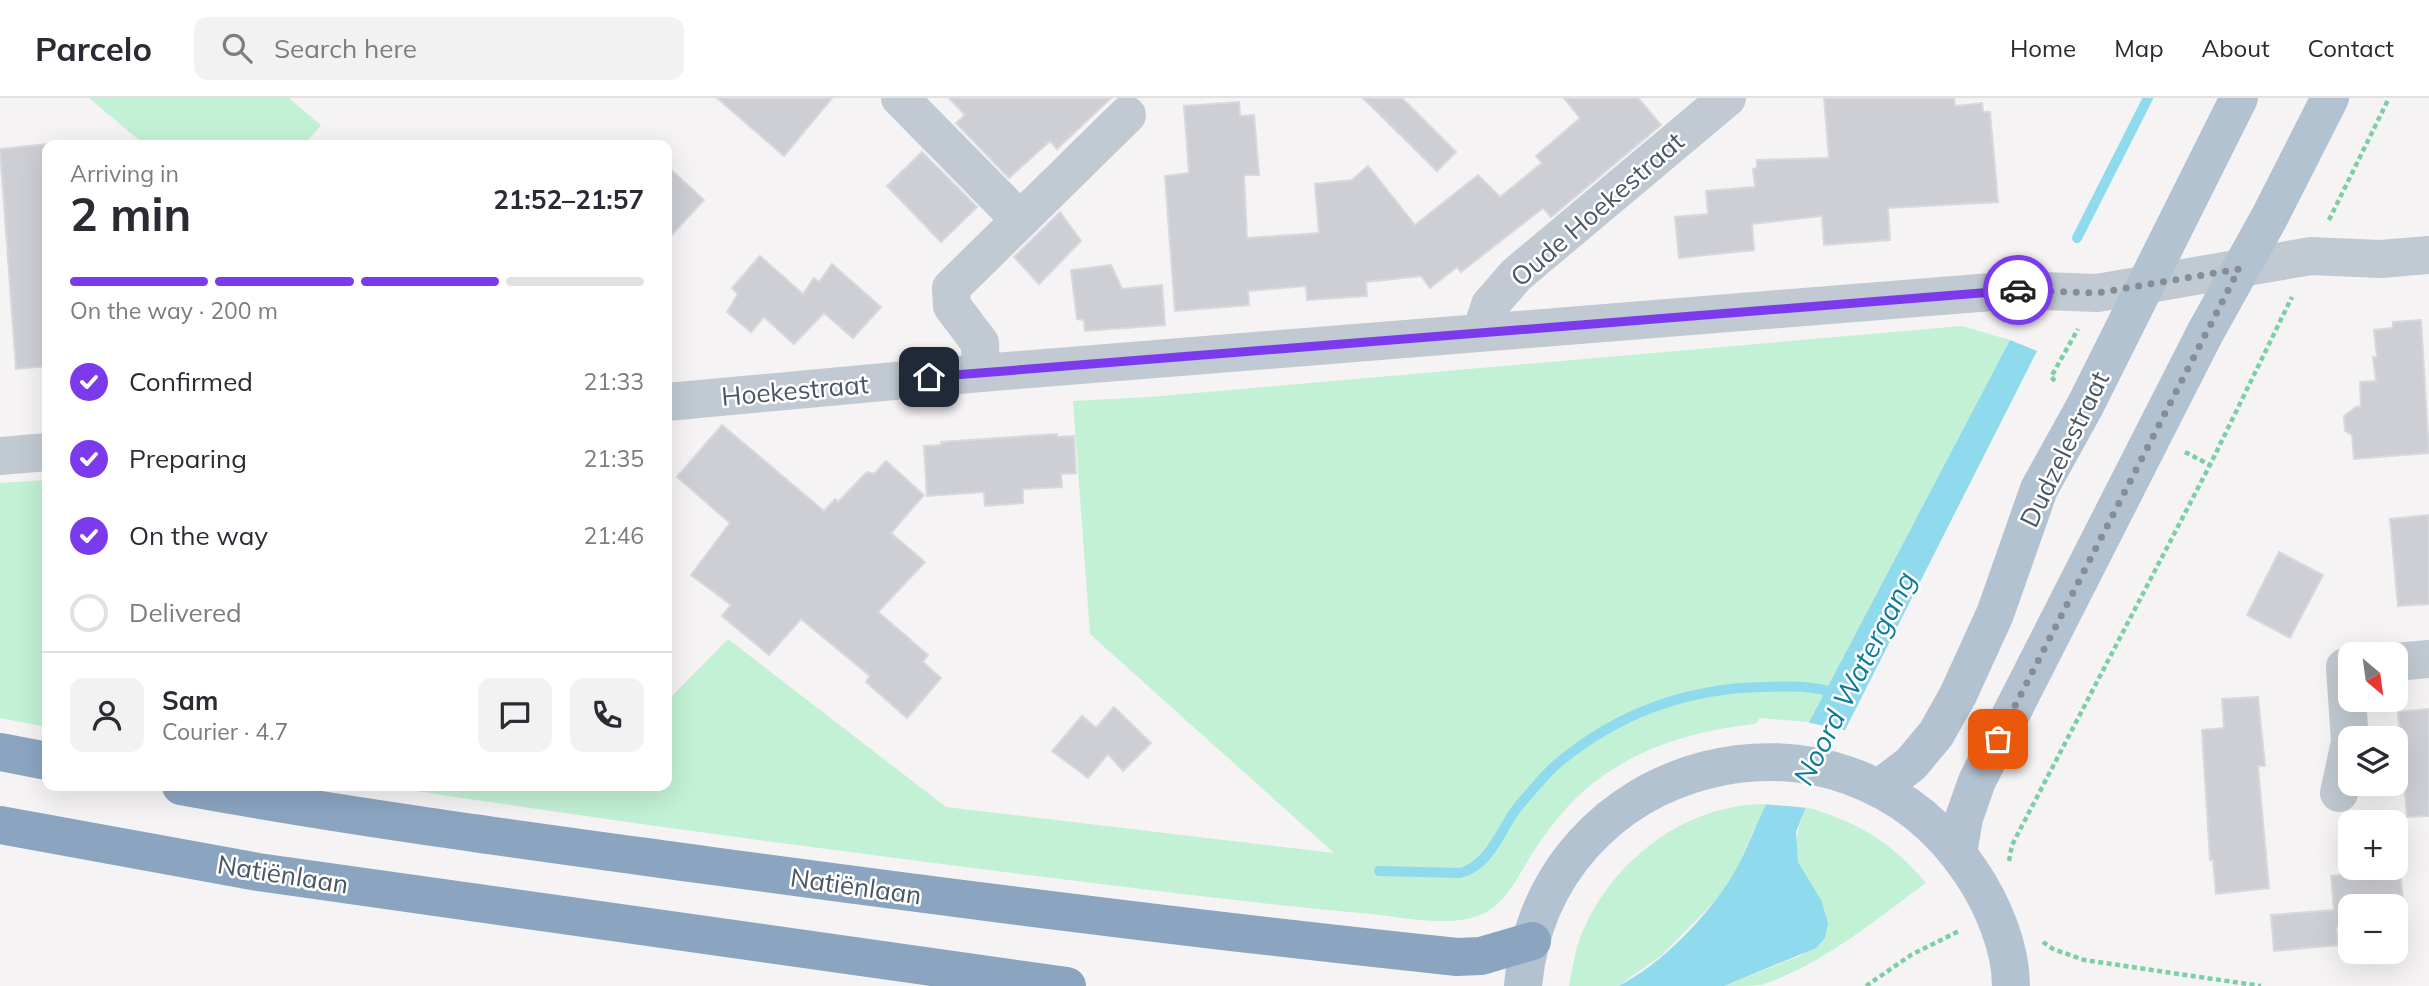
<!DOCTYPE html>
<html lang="en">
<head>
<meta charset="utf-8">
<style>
	:root { --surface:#fff; --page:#f2f2f3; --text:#2b2b33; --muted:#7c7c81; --line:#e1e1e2; --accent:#7c3aed }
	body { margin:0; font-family:Mulish,sans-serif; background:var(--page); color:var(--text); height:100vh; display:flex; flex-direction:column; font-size:26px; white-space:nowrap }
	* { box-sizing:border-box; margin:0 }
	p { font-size:23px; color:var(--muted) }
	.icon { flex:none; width:38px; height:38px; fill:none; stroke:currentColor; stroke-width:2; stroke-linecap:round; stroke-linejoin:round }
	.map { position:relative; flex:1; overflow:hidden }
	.details { position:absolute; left:42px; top:42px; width:630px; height:651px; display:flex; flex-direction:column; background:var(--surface); border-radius:14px; box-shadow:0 7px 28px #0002 }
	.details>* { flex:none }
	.needle { width:46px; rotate:151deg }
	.controls { position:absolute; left:2338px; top:544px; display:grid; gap:14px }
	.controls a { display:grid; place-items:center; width:70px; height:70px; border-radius:14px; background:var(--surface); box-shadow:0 7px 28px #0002; font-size:35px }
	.pin { position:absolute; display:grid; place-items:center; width:60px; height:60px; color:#fff; margin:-30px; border-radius:14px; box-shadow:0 4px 10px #0006 }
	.courier { position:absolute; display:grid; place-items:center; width:70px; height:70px; margin:-35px; border:5px solid #7c3aed; border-radius:50%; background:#fff; color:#222; box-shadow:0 2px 9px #0007 }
	.headline em { font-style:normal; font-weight:700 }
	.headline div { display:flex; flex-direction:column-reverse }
	.headline { display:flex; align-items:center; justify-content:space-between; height:119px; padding:0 28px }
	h1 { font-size:46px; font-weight:700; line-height:52px }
	.bar { display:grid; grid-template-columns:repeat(4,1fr); gap:10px 7px; align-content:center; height:84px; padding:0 28px }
	.bar i { height:9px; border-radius:5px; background:var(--line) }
	.bar .on { background:var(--accent) }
	.bar p { grid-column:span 4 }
	.line { display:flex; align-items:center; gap:18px; padding:0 28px; border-top:2px solid var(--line) }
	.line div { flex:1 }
	.round { display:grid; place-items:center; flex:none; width:74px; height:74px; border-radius:14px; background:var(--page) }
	ol { padding:0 28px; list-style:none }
	li { display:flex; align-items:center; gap:21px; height:77px }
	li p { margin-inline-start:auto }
	li .icon { padding:7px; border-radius:50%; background:var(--accent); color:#fff; stroke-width:4 }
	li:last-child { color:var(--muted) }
	li i { width:38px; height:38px; border:4px solid var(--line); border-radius:50% }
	header { display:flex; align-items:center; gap:42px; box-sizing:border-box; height:98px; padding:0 35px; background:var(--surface); border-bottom:2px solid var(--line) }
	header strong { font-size:33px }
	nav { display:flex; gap:38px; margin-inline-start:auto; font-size:24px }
	.search { width:490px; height:63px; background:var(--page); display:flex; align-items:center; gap:18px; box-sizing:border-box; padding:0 24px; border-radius:14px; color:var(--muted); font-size:26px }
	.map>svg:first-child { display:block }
</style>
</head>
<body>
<header>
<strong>Parcelo</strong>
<div class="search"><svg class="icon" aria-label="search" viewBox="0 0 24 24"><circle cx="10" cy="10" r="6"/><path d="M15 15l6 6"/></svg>Search here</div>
<nav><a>Home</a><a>Map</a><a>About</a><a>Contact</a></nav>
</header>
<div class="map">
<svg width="2429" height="888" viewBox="0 0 2429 888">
	<rect width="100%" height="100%" fill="#f5f3f3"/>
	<g fill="#c3f1d5">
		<path d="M89 0H289L321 27 304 47H145Z"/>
		<path d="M1962 228 2010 242 1809 624 1760 620 1755 626C1689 633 1625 653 1576 700 1561 715 1547 733 1535 751 1516 780 1504 815 1466 821 1436 827 1401 819 1371 816 1306 810 1240 803 1175 795 911 763 647 729 384 688H667V603L728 541 946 709 1334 755 1090 536 1073 303 1150 299Z"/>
		<path d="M47 382V629L0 620V385Z"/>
		<path d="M1766 706 1735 774 1717 801 1662 857 1618 888H1569C1573 867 1576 845 1586 826 1619 758 1688 706 1766 706Z"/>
		<path d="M1806 709C1856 723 1893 745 1926 785 1875 822 1822 867 1761 887 1750 888 1735 888 1724 888L1802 857 1821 802C1794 766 1789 752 1806 709Z"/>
	</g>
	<path fill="#90daee" d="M2010 242 2037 253 1806 709 1796 734 1798 764 1821 802 1828 825 1825 840 1816 850 1724 888H1618C1660 868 1710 816 1734 775 1746 754 1755 729 1766 706Z"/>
	<path fill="#f5f3f3" d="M1806 624 1848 633 1809 710 1762 706Z"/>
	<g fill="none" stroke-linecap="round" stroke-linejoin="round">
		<g stroke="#90daee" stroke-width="10">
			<path d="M2077 140 2148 0"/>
			<path d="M1379 773 1460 775C1493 766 1500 729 1521 705 1533 692 1544 677 1557 666 1616 616 1687 590 1763 589 1788 588 1814 587 1837 596"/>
		</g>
	</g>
	<g fill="#cdcfd5" stroke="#d7d9de" stroke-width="2">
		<path d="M717 0H832L784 58Z"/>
		<path d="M949 0H1111L1057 51 1050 43 1009 80 956 25 965 17Z"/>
		<path d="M1363 0H1402L1456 54 1437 73Z"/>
		<path d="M1564 0H1638L1661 27 1551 119 1543 110 1461 174 1457 169 1430 190 1421 178 1366 184 1367 198 1307 202 1306 188 1248 193 1249 207 1175 213 1165 78 1189 75 1184 8 1239 4 1240 18 1254 17 1259 77H1244L1247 140 1319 135 1315 86 1352 82 1368 68 1415 127 1478 77 1500 99 1542 65 1536 58 1580 20Z"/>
		<path d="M1824 0H1954L1955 8 1982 5 1983 14H1990L1998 104 1888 110 1890 142 1824 147 1822 118 1752 126 1754 152 1679 160 1675 119 1708 116 1706 93 1755 89 1753 71 1757 70V62L1829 60Z"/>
		<path d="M47 46V268L16 271 0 51Z"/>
		<path d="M922 54 977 109 941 144 887 88Z"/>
		<path d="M667 68 704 102 667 142Z"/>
		<path d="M1060 114 1081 143 1039 186 1014 159Z"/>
		<path d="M760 158 803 196 814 180 819 184 832 166 881 209 853 240 824 215 794 246 764 219 751 234 727 214 738 196 732 190Z"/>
		<path d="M1111 167 1122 191 1162 187 1165 227 1085 233 1084 222 1077 221 1071 172Z"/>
		<path d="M2421 222 2429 355 2354 361 2352 337 2345 333 2344 318 2356 309 2361 308 2360 284 2376 283 2373 259H2377L2374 232 2393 230V224Z"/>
		<path d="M722 327 824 413 835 401 838 404 867 374 874 376 886 363 924 397 891 435 925 464 878 514 928 557 923 564 941 580 907 620 866 584 870 578 801 521 769 557 722 518 731 507 691 477 730 425 677 379Z"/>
		<path d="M1057 336V339L1074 338 1076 375 1061 376 1062 389 1023 391V405L985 408 984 394 927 398 924 348 941 347V344Z"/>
		<path d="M2429 417V506L2398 508 2390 421Z"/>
		<path d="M2279 454 2323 477 2290 540 2247 517Z"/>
		<path d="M2258 599 2265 668H2258L2269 790 2216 796 2213 762H2210L2202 632 2224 630 2222 601Z"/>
		<path d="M1114 609 1151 645 1123 673 1108 656 1088 680 1052 653 1082 618 1096 630Z"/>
		<path d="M2429 611V718L2407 719 2398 614Z"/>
		<path d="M2400 771 2405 823 2396 824V808H2350V828L2336 829 2338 847 2274 853 2271 817 2334 812 2331 778Z"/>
	</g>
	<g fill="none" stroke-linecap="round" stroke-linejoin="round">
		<g stroke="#7ad0a6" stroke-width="4.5" stroke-dasharray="5 3.5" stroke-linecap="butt">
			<path d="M2329 122 2389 0"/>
			<path d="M2055 283 2051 279 2078 231"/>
			<path d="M2185 354 2210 367"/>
			<path d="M2009 763 2012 747 2210 367 2292 199"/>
			<path d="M2043 844 2053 851 2084 862 2261 888"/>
			<path d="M1866 888 1911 857 1961 832"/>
		</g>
		<g stroke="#c1cad2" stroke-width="38">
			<path d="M900 0 1020 122"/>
			<path d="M1481 234 1490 207 1516 177 1727 0"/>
			<path d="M981 275 980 245 952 208 951 190 1127 17"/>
			<path d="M667 304 981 275 2016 192 2097 195 2311 158 2380 161 2429 157"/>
			<path d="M0 358 47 354"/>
			<path d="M2396 564 2429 561"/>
			<path d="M2339 695 2350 644 2345 569H2350"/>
		</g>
		<g stroke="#b3c2d1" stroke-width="38">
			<path d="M1879 690 1911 666 1936 636 1958 597 1995 516 2039 391 2086 306 2239 0"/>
			<path d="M1958 755 1964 720 1977 683 2205 235 2269 120 2330 0"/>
			<path d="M1523 888C1544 657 1842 581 1971 774 1992 805 2011 849 2011 888"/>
		</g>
		<g stroke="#8ba5c1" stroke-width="38">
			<path d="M0 654 47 663"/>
			<path d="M181 688C355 720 530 743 705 767 956 801 1206 833 1457 859L1481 858 1532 843"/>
			<path d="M0 727 258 774 1067 888"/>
		</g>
	</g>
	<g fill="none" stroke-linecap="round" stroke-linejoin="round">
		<path stroke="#868d94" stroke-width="7" stroke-dasharray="0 12.6" d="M1998 641 2239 171 2097 195 2018 192"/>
		<path stroke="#7c3aed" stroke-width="9" d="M929 279 2018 192"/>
	</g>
	<g text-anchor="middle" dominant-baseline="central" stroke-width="5" stroke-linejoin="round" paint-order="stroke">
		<g font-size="26" fill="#4a5661" stroke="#fff">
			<text transform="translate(1597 111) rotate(-41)">Oude Hoekestraat</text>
			<text transform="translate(795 292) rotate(-5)">Hoekestraat</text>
			<text transform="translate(2064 351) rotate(-64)">Dudzelestraat</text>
			<text transform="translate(283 776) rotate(9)">Natiënlaan</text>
			<text transform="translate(856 788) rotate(8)">Natiënlaan</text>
		</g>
		<g font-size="28" font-style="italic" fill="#0c7c9b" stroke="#fff">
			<text transform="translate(1854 580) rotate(-63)">Noord Watergang</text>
		</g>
	</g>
</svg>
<div class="controls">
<a><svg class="needle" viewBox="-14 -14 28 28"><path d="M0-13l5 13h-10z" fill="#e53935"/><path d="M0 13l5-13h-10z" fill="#7c7c81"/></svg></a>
<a><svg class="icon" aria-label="layers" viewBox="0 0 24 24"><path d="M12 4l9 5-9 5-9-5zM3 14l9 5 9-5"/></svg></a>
<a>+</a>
<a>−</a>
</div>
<div class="pin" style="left:1998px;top:641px;background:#ea580c"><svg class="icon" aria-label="bag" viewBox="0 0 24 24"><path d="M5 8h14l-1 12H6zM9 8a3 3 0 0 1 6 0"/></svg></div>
<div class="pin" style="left:929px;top:279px;background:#1f2937"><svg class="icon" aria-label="home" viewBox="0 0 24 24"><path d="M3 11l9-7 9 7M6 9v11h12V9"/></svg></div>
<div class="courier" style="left:2018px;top:192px"><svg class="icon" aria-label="car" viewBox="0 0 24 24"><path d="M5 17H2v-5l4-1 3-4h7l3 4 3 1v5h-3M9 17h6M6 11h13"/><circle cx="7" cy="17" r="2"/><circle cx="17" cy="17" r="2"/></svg></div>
<section class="details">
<div class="headline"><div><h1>2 min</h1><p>Arriving in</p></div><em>21:52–21:57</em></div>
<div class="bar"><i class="on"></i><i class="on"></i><i class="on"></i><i></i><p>On the way · 200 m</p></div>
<ol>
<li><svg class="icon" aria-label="check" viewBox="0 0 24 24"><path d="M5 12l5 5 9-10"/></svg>Confirmed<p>21:33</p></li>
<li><svg class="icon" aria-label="check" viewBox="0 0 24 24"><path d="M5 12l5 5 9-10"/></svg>Preparing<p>21:35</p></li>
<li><svg class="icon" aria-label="check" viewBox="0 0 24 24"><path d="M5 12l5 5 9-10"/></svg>On the way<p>21:46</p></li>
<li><i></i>Delivered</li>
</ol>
<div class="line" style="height:126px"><a class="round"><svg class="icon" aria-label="person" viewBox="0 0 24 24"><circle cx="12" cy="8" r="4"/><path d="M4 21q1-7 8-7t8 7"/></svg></a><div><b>Sam</b><p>Courier · 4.7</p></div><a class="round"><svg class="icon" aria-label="chat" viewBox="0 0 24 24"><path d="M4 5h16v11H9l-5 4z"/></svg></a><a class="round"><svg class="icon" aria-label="phone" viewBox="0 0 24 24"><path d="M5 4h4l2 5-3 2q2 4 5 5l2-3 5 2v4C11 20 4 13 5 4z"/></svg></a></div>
</section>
</div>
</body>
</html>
